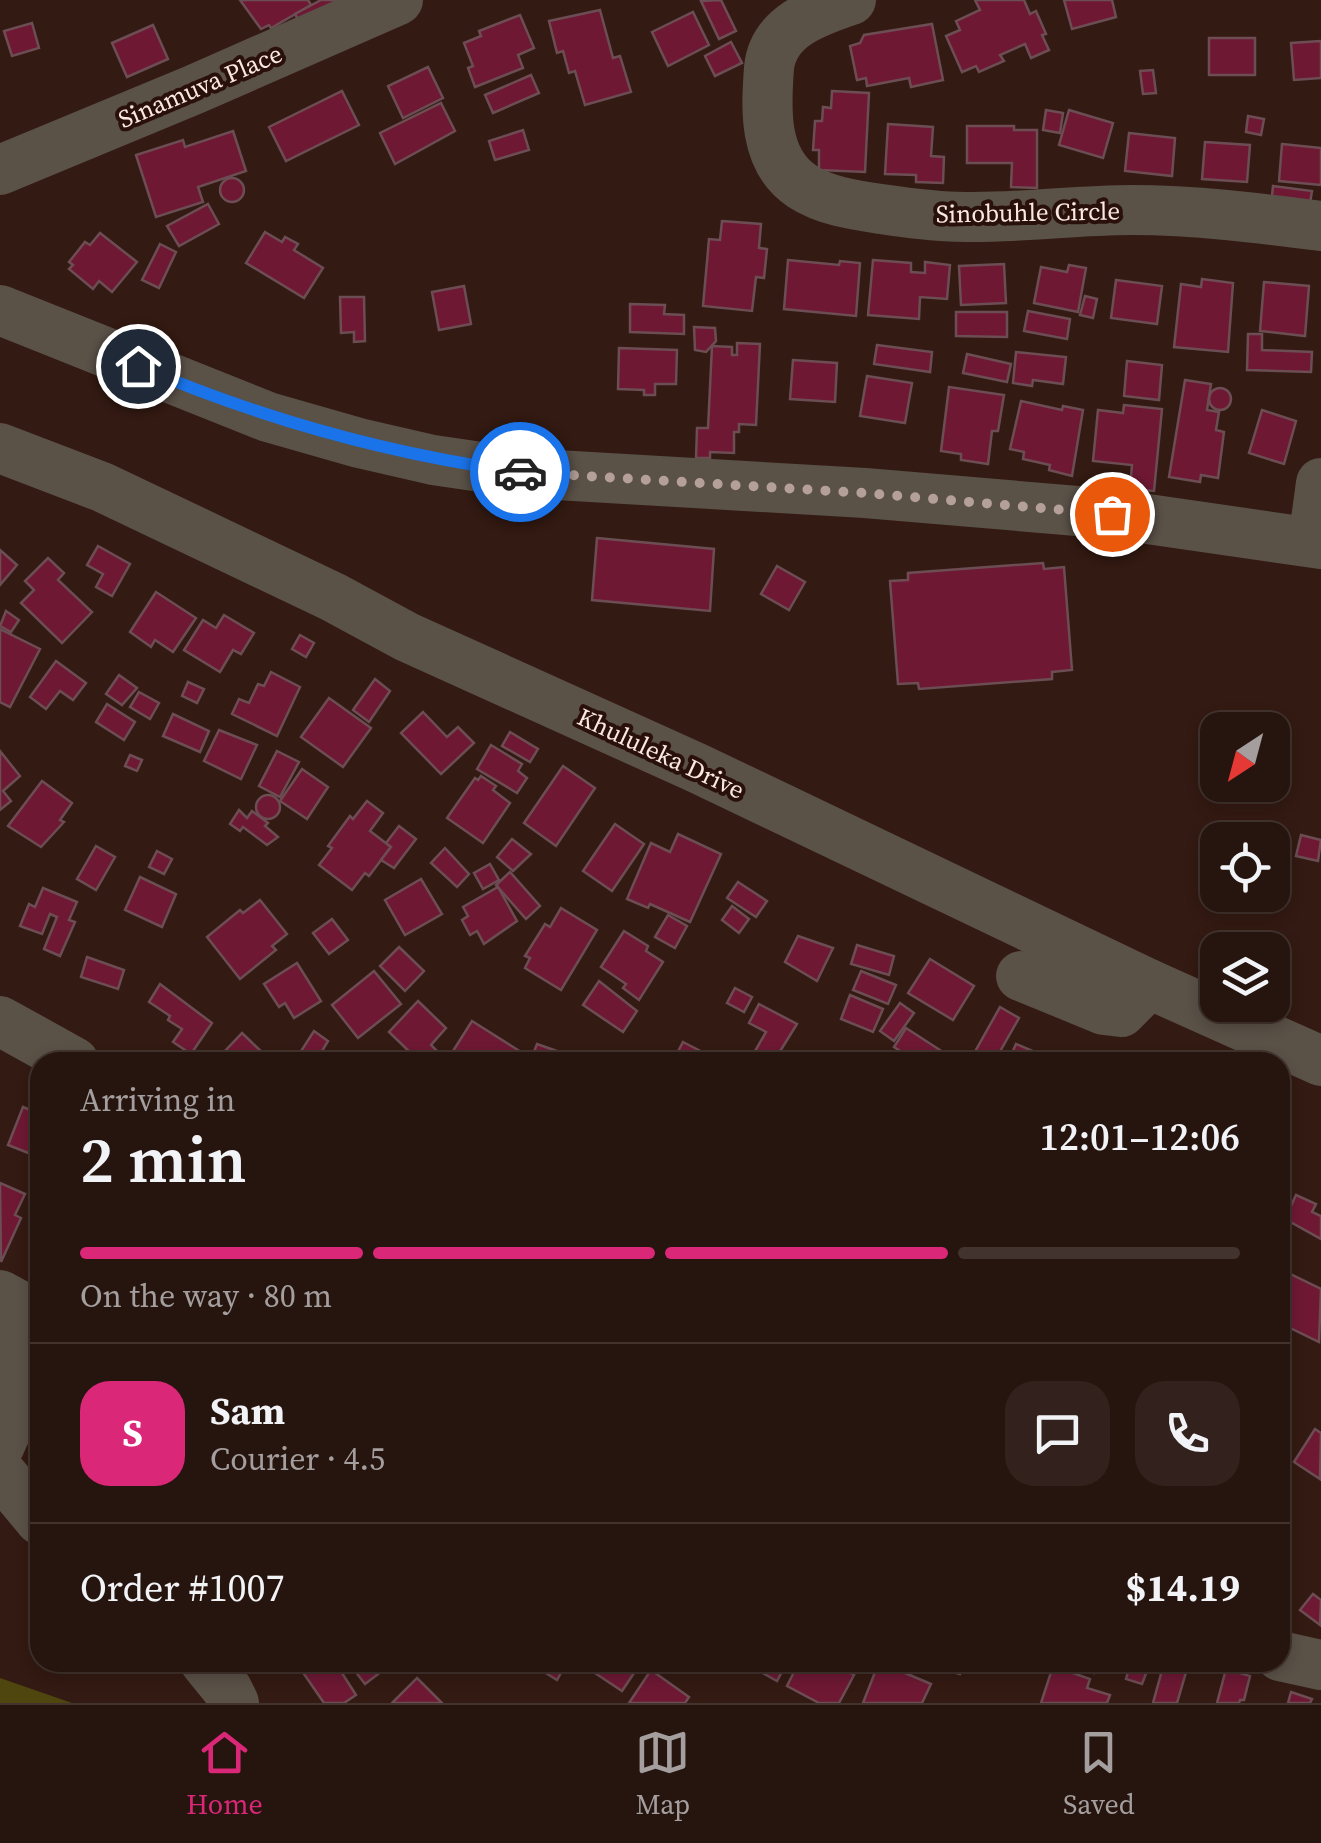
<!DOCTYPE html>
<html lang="en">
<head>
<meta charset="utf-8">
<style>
	:root { --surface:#26140e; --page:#32211c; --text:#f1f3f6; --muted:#a49e9e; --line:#42332e; --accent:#db2777 }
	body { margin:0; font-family:"Source Serif 4",serif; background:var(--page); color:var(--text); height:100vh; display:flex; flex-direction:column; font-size:38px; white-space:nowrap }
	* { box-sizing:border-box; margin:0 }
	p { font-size:32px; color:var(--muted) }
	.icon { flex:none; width:55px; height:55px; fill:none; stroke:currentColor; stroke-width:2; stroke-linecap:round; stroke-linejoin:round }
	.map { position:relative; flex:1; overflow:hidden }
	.details { position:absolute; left:30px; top:1052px; width:1260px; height:620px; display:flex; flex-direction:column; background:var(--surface); border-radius:30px; box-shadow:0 5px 15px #0003,0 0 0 2px var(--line) }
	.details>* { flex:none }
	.needle { width:65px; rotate:216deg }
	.buttons { position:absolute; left:1200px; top:712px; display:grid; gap:20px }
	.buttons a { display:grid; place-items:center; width:90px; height:90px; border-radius:20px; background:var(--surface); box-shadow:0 5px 15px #0003,0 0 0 2px var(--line); font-size:50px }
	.pin { position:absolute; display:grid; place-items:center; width:85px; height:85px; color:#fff; margin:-42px; border:5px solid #fff; border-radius:50%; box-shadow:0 2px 10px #0007 }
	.courier { position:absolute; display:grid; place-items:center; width:100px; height:100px; margin:-50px; border:8px solid #1a73e8; border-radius:50%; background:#fff; color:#222; box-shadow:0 2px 12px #0007 }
	.head em { font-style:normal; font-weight:600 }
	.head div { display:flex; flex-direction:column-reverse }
	.head { display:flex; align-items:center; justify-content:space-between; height:170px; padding:0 50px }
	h1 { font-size:65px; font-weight:600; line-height:75px }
	.bar { display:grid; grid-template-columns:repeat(4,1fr); gap:15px 10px; align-content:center; height:120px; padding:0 50px }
	.bar i { height:12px; border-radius:8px; background:var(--line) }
	.bar .active { background:var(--accent) }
	.bar p { grid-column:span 4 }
	.line { display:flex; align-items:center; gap:25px; padding:0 50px; border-top:2px solid var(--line) }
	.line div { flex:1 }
	.round { display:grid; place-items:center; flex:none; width:105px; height:105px; border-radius:30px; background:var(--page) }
	.tab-bar { display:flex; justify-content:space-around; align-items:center; height:140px; border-top:2px solid var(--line); background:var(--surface); font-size:28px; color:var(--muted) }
	.tab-bar a { display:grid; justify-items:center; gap:5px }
	.tab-bar .active { color:var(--accent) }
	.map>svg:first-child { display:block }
</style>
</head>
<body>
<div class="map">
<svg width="1321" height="1703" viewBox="0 0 1321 1703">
	<rect width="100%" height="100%" fill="#331a12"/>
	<path fill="#4f450f" d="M0 1678 72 1703H0Z"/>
	<g fill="#6e1834" stroke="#6c4d53" stroke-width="2.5">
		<path d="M240 0H308L311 5 271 28 269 25 261 29Z"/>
		<path d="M321 0H340L304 30 295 14Z"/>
		<path d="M721 0 736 31 719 39 701 1Z"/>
		<path d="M975 0H1024L1030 14 1036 11 1046 34 1042 35 1049 50 1031 58 1025 44 1000 55 1004 61 979 72 976 66 962 72 946 36 960 30 956 21 980 10Z"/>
		<path d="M1064 0H1112L1116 17 1072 29Z"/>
		<path d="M600 10 613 58 620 56 631 92 585 105 575 71 569 73 563 51 557 53 549 21Z"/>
		<path d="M693 12 709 45 668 66 652 32Z"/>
		<path d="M520 15 534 48 518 55 523 68 475 87 468 68 473 66 464 43 481 36 479 31Z"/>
		<path d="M32 23 39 48 12 56 4 31Z"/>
		<path d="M932 24 943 80 911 87 909 78 867 86 866 78 857 80 850 46 860 43 864 35Z"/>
		<path d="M153 25 168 59 127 77 112 43Z"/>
		<rect x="1209" y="38" width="46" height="37"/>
		<path d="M1321 41V78L1294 80 1291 43Z"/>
		<path d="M731 42 742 63 715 76 705 56Z"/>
		<path d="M428 67 443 98 403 118 388 86Z"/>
		<path d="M1153 70 1156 93 1143 94 1140 71Z"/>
		<path d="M531 75 539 93 493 113 485 95Z"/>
		<path d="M342 91 359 125 286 161 269 127Z"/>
		<path d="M832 91 869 93 865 172 819 170V150H813L815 121H822L823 107 831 108Z"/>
		<path d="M441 103 455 131 395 164 380 133Z"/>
		<path d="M1046 110 1063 113 1060 133 1043 130Z"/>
		<path d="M1069 110 1113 123 1103 158 1059 145Z"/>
		<path d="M1248 116 1264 119 1261 135 1246 132Z"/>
		<path d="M888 124 933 127 931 156 944 157 943 183 916 182V175L885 174Z"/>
		<path d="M967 126H1014V130H1037V188L1011 187 1012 163H967Z"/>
		<path d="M523 130 529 150 495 160 489 141Z"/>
		<path d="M233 131 246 171 198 187 203 202 156 217 136 155 183 140 185 147Z"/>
		<path d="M1129 133 1175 138 1172 176 1125 171Z"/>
		<path d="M1205 142 1250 145 1247 182 1202 179Z"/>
		<path d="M1282 144 1321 148V185L1279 181Z"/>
		<circle cx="232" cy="190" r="12"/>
		<path d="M1273 186 1312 191 1309 209 1271 205Z"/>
		<path d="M208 204 219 224 179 246 167 226Z"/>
		<path d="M722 221 761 224 759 248 767 249 764 278 756 277 752 311 703 306 709 239 720 240Z"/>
		<path d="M265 232 282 242 285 237 298 244 294 250 323 268 304 298 246 263Z"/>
		<path d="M100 233 137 262 112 292 99 281 93 289 69 269 73 265 69 262 85 242 90 245Z"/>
		<path d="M160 244 176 252 159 288 142 280Z"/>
		<path d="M788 260 839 265 840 261 860 263 856 316 784 309Z"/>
		<path d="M873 260 911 263V272L925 273V262L950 265 947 299 920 297 919 319 868 315Z"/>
		<path d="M1004 264 1006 303 961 305 959 266Z"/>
		<path d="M1069 265 1086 268 1078 312 1034 303 1041 267 1067 272Z"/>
		<path d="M1202 279 1233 283 1228 352 1174 347 1181 284 1201 287Z"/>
		<path d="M1116 280 1162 286 1157 324 1111 318Z"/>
		<path d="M1264 282 1309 286 1305 336 1260 331Z"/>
		<path d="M464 286 471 324 439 330 432 292Z"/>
		<path d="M1085 296 1097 299 1093 318 1080 315Z"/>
		<path d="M340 297H364L365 341 354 342V332L341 333Z"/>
		<path d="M630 304 665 305 664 314 684 315V334L630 332Z"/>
		<path d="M1028 311 1070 319 1067 339 1024 331Z"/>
		<path d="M956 312H1007V337L956 336Z"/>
		<path d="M694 327 715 328 716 341 706 352 695 350Z"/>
		<path d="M1248 334H1262V350L1312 352 1311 372 1247 370Z"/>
		<path d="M737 343 760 344 756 425 739 424V432H734V453L710 452V458H696L697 428H708L712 346 732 347V355H737Z"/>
		<path d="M877 345 932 352 930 372 874 364Z"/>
		<path d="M619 348 677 350 676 384H655V395H644V390L618 389Z"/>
		<path d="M1016 352 1066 357 1063 384 1033 380 1032 386 1013 383Z"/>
		<path d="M967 354 1011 364 1007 382 963 373Z"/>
		<path d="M793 360 837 363 835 402 790 399Z"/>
		<path d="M1127 361 1162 365 1159 400 1124 396Z"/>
		<path d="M867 376 912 383 905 423 860 416Z"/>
		<path d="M1185 380 1211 384 1207 410 1219 412 1216 430 1224 432 1218 478 1201 475 1200 482 1169 477Z"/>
		<path d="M949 387 1004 395 998 431H992L988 464 961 460V454L941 451Z"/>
		<circle cx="1220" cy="399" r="11"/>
		<path d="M1021 401 1062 410 1063 406 1083 410 1072 476 1049 470 1050 465 1023 459 1024 452 1010 449Z"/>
		<path d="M1124 405 1162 409 1154 491 1130 489 1132 465 1093 461 1098 410 1123 413Z"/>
		<path d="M1262 410 1296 421 1284 464 1249 453Z"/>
		<path d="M597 538 714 549 710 611 592 600Z"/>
		<path d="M98 546 130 564 112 596 96 587 103 574 87 565Z"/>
		<path d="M0 550 17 565 0 585Z"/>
		<path d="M48 558 64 573 58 580 92 612 62 643 21 603 34 590 25 581Z"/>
		<path d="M1043 563 1044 569 1064 567 1072 670 1052 672V679L919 689 918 683 898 684 890 581 908 580V573Z"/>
		<path d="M777 566 805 582 789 610 761 594Z"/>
		<path d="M156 592 196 618 173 652 155 640 151 647 130 632Z"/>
		<path d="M6 611 19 620 11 632 0 626Z"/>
		<path d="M224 615 254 633 241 654 233 650 220 672 184 650 203 620 216 628Z"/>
		<path d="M0 629 40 649 10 707 0 702Z"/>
		<path d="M300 635 314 643 306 657 292 649Z"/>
		<path d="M56 661 86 683 73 700 60 691 46 709 30 697Z"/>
		<path d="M271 672 300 687 277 736 232 714 239 699 249 703 258 684 264 686Z"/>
		<path d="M119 675 137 688 122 705 106 694Z"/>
		<path d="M375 679 390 691 369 722 353 710Z"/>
		<path d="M188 682 204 689 197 703 182 696Z"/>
		<path d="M139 692 159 703 150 719 130 707Z"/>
		<path d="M329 698 371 728 343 767 301 737Z"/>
		<path d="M107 704 135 722 124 740 96 722Z"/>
		<path d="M423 712 447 737 458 727 474 743 441 774 401 733Z"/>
		<path d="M173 714 209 731 200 752 163 736Z"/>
		<path d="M219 730 257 745 241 779 204 761Z"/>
		<path d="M510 732 538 749 530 762 502 746Z"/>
		<path d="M491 745 522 764 518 771 527 778 517 793 477 769Z"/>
		<path d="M0 751 20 776 3 791 11 801 0 810Z"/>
		<path d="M277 751 299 762 280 797 259 786Z"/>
		<path d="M130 755 142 760 137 771 125 766Z"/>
		<path d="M563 766 595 788 556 846 524 823Z"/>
		<path d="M302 769 328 787 307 819 280 801Z"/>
		<path d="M481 776 496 786 493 790 510 803 483 843 447 818 475 778 478 780Z"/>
		<path d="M42 781 72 803 60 820 64 822 41 847 8 826Z"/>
		<circle cx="268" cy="807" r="12"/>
		<path d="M367 801 383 813 370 831 391 847 369 876 365 873 352 890 319 865 332 848 328 846 350 816 353 819Z"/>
		<path d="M239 810 247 818 252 811 268 823 265 826 278 837 267 845 243 827 240 831 230 824Z"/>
		<path d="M615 824 644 844 612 891 583 871Z"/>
		<path d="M399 826 416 839 394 868 381 860 391 847 386 843Z"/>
		<path d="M678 834 721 854 690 922 650 904 648 908 627 899 651 843 670 852Z"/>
		<path d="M1301 835 1321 840 1318 861 1296 856Z"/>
		<path d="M512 839 531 854 513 871 497 857Z"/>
		<path d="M96 846 115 857 96 890 77 879Z"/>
		<path d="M445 848 469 874 457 887 431 863Z"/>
		<path d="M157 851 172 859 164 874 149 867Z"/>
		<path d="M490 864 499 880 483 889 474 873Z"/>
		<path d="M510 872 540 906 526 919 496 885Z"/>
		<path d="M140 877 176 894 162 927 125 910Z"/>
		<path d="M421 879 442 914 405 935 385 900Z"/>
		<path d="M738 882 767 901 756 917 727 898Z"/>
		<path d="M498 887 517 921 484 944 477 931 470 935 462 920 468 916 463 907Z"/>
		<path d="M43 888 77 902 69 920 75 922 60 956 44 949 57 917 50 914 42 934 20 926 29 904 35 907Z"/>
		<path d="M260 900 287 934 272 946 276 950 240 979 207 937 240 910 243 913Z"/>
		<path d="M732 906 749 919 739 933 722 920Z"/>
		<path d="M561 908 597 930 561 990 525 968 530 958 525 956 545 924 550 927Z"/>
		<path d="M668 915 687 926 675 948 655 937Z"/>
		<path d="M332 919 348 940 329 954 313 933Z"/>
		<path d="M624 931 648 946 646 951 663 962 639 1000 623 988 626 984 601 967Z"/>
		<path d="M798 936 833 948 817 981 785 962Z"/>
		<path d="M857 945 894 956 889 975 851 964Z"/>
		<path d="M399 947 424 971 405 991 380 966Z"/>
		<path d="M87 957 124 970 118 989 81 977Z"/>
		<path d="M930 959 974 986 953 1020 908 993Z"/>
		<path d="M297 963 321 1001 294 1018 285 1003 279 1007 264 984Z"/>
		<path d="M374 971 401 1004 358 1038 332 1005Z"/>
		<path d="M861 971 896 985 888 1004 853 990Z"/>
		<path d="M599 981 637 1011 623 1032 583 1005Z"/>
		<path d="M160 984 212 1023 191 1054 173 1042 182 1029 168 1020 170 1016 149 1002Z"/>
		<path d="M735 988 752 997 744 1012 727 1003Z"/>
		<path d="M850 995 883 1009 873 1032 841 1019Z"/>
		<path d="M418 1001 446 1028 431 1045 439 1053 430 1062H420L389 1032Z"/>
		<path d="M900 1003 914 1013 894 1041 880 1031Z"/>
		<path d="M759 1004 797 1024 774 1061 755 1051 766 1032 749 1023Z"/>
		<path d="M1000 1007 1019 1018 994 1062H983L972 1057Z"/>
		<path d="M472 1021 518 1050 510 1062H446Z"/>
		<path d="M906 1028 940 1050 932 1062H918L894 1047Z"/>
		<path d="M314 1031 328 1041 322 1051 339 1062H294Z"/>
		<path d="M242 1033 266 1056 262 1062H234L235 1060 225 1051Z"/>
		<path d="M683 1042 718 1060 717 1062 673 1061Z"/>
		<path d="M537 1044 588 1062H530Z"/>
		<path d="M1016 1044 1035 1052 1031 1062H1008Z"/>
		<path d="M23 1107 40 1114V1130L31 1154 8 1145Z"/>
		<path d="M0 1183 25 1194 15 1215 21 1218 1 1262Z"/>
		<path d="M1296 1195 1316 1204 1312 1212 1321 1216V1239L1285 1219Z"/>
		<path d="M1280 1269 1321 1289 1319 1342 1280 1323Z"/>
		<path d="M1315 1429 1321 1433 1320 1479 1294 1462Z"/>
		<path d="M1313 1594 1321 1600 1320 1625 1300 1610Z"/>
		<path d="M321 1662H335L356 1695 344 1703H324L304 1674Z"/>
		<path d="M348 1662H394L365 1684Z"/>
		<path d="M528 1662H567L557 1680Z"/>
		<path d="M589 1662H618L634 1673 622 1691 586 1667Z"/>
		<path d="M743 1662H787L777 1681Z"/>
		<path d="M799 1662H830L854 1675 839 1703H819L787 1686Z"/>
		<path d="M879 1662 931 1684 922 1703H863Z"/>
		<path d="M937 1662H963L960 1674 936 1668Z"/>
		<path d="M1068 1662H1098L1094 1673Z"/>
		<path d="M1164 1663 1187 1669 1177 1703H1153Z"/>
		<path d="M1130 1665 1147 1671 1142 1684 1126 1679Z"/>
		<path d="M1053 1666 1090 1679 1087 1688 1110 1695 1107 1703H1041Z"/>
		<path d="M1226 1669 1250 1676 1244 1700H1240L1239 1703H1217Z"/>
		<path d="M651 1670 689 1697 685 1703H629Z"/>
		<path d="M417 1678 442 1703H392Z"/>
		<path d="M1291 1692 1312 1699 1310 1703H1288Z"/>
	</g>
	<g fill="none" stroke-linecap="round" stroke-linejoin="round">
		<g stroke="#5a5147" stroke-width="50">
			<path d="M851 0C816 12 773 26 769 68 766 109 763 160 802 186 825 201 854 205 881 209 909 213 937 217 965 217 1020 218 1076 210 1132 210 1195 210 1258 218 1321 226"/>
			<path d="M0 170 193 90 398 0"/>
			<path d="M0 310 268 417 359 443 433 460 522 473 865 493 1113 514 1321 544"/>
			<path d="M0 448 102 487 333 597 407 637 697 768 1149 984 1321 1061"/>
			<path d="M1313 542 1321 483"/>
			<path d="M1021 976 1104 1010 1121 1012 1149 984"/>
			<path d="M0 1021 74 1062"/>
			<path d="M0 1295 24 1308C22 1354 21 1403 0 1445"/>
			<path d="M0 1472 40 1520"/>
			<path d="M1280 1656 1321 1665"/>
			<path d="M205 1662 227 1689 234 1703"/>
		</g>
	</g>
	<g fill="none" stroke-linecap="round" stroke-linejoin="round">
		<path stroke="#b4a099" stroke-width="10" stroke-dasharray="0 18" d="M520 472 864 493 1112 514"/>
		<path stroke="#1a73e8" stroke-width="12" d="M138 366C262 419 387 454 520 472"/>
	</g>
	<g text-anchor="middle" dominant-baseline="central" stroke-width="8" stroke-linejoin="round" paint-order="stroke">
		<g font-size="25" fill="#fae8e2" stroke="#291009">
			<text transform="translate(200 86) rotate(-23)">Sinamuva Place</text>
			<text transform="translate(1028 212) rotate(-1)">Sinobuhle Circle</text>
			<text transform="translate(661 753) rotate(25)">Khululeka Drive</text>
		</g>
	</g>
</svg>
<div class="buttons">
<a><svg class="needle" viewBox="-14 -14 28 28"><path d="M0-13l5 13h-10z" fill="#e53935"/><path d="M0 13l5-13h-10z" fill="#a49e9e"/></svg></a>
<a><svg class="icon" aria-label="locate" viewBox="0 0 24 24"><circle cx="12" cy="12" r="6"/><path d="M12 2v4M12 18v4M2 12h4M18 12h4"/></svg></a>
<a><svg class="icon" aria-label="layers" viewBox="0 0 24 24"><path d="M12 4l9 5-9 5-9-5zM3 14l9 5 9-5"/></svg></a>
</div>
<div class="pin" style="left:1112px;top:514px;background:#ea580c"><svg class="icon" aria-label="bag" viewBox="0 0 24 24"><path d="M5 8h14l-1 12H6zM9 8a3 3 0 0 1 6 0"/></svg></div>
<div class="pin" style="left:138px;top:366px;background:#1f2937"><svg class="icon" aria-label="home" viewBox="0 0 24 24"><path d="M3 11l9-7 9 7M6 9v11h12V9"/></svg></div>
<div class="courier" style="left:520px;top:472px"><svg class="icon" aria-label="car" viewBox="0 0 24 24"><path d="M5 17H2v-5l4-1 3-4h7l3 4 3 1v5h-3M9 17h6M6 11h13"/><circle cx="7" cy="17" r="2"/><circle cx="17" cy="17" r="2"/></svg></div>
<section class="details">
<div class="head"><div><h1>2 min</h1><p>Arriving in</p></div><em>12:01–12:06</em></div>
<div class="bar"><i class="active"></i><i class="active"></i><i class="active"></i><i></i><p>On the way · 80 m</p></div>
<div class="line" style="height:180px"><b class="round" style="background:var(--accent);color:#fff">S</b><div><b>Sam</b><p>Courier · 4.5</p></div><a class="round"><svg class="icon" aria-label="chat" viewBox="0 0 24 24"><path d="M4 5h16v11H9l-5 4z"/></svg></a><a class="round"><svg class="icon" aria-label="phone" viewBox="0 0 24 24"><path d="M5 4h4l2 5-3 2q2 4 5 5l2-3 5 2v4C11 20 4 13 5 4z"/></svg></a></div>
<div class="line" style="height:130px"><div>Order #1007</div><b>$14.19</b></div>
</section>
</div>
<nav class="tab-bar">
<a class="active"><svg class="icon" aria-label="home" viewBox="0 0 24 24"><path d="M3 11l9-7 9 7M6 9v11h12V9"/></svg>Home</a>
<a><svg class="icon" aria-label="map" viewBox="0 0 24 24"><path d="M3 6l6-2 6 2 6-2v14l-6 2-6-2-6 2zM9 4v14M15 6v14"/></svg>Map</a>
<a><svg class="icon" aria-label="saved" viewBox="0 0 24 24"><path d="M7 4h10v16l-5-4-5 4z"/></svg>Saved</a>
</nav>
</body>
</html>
